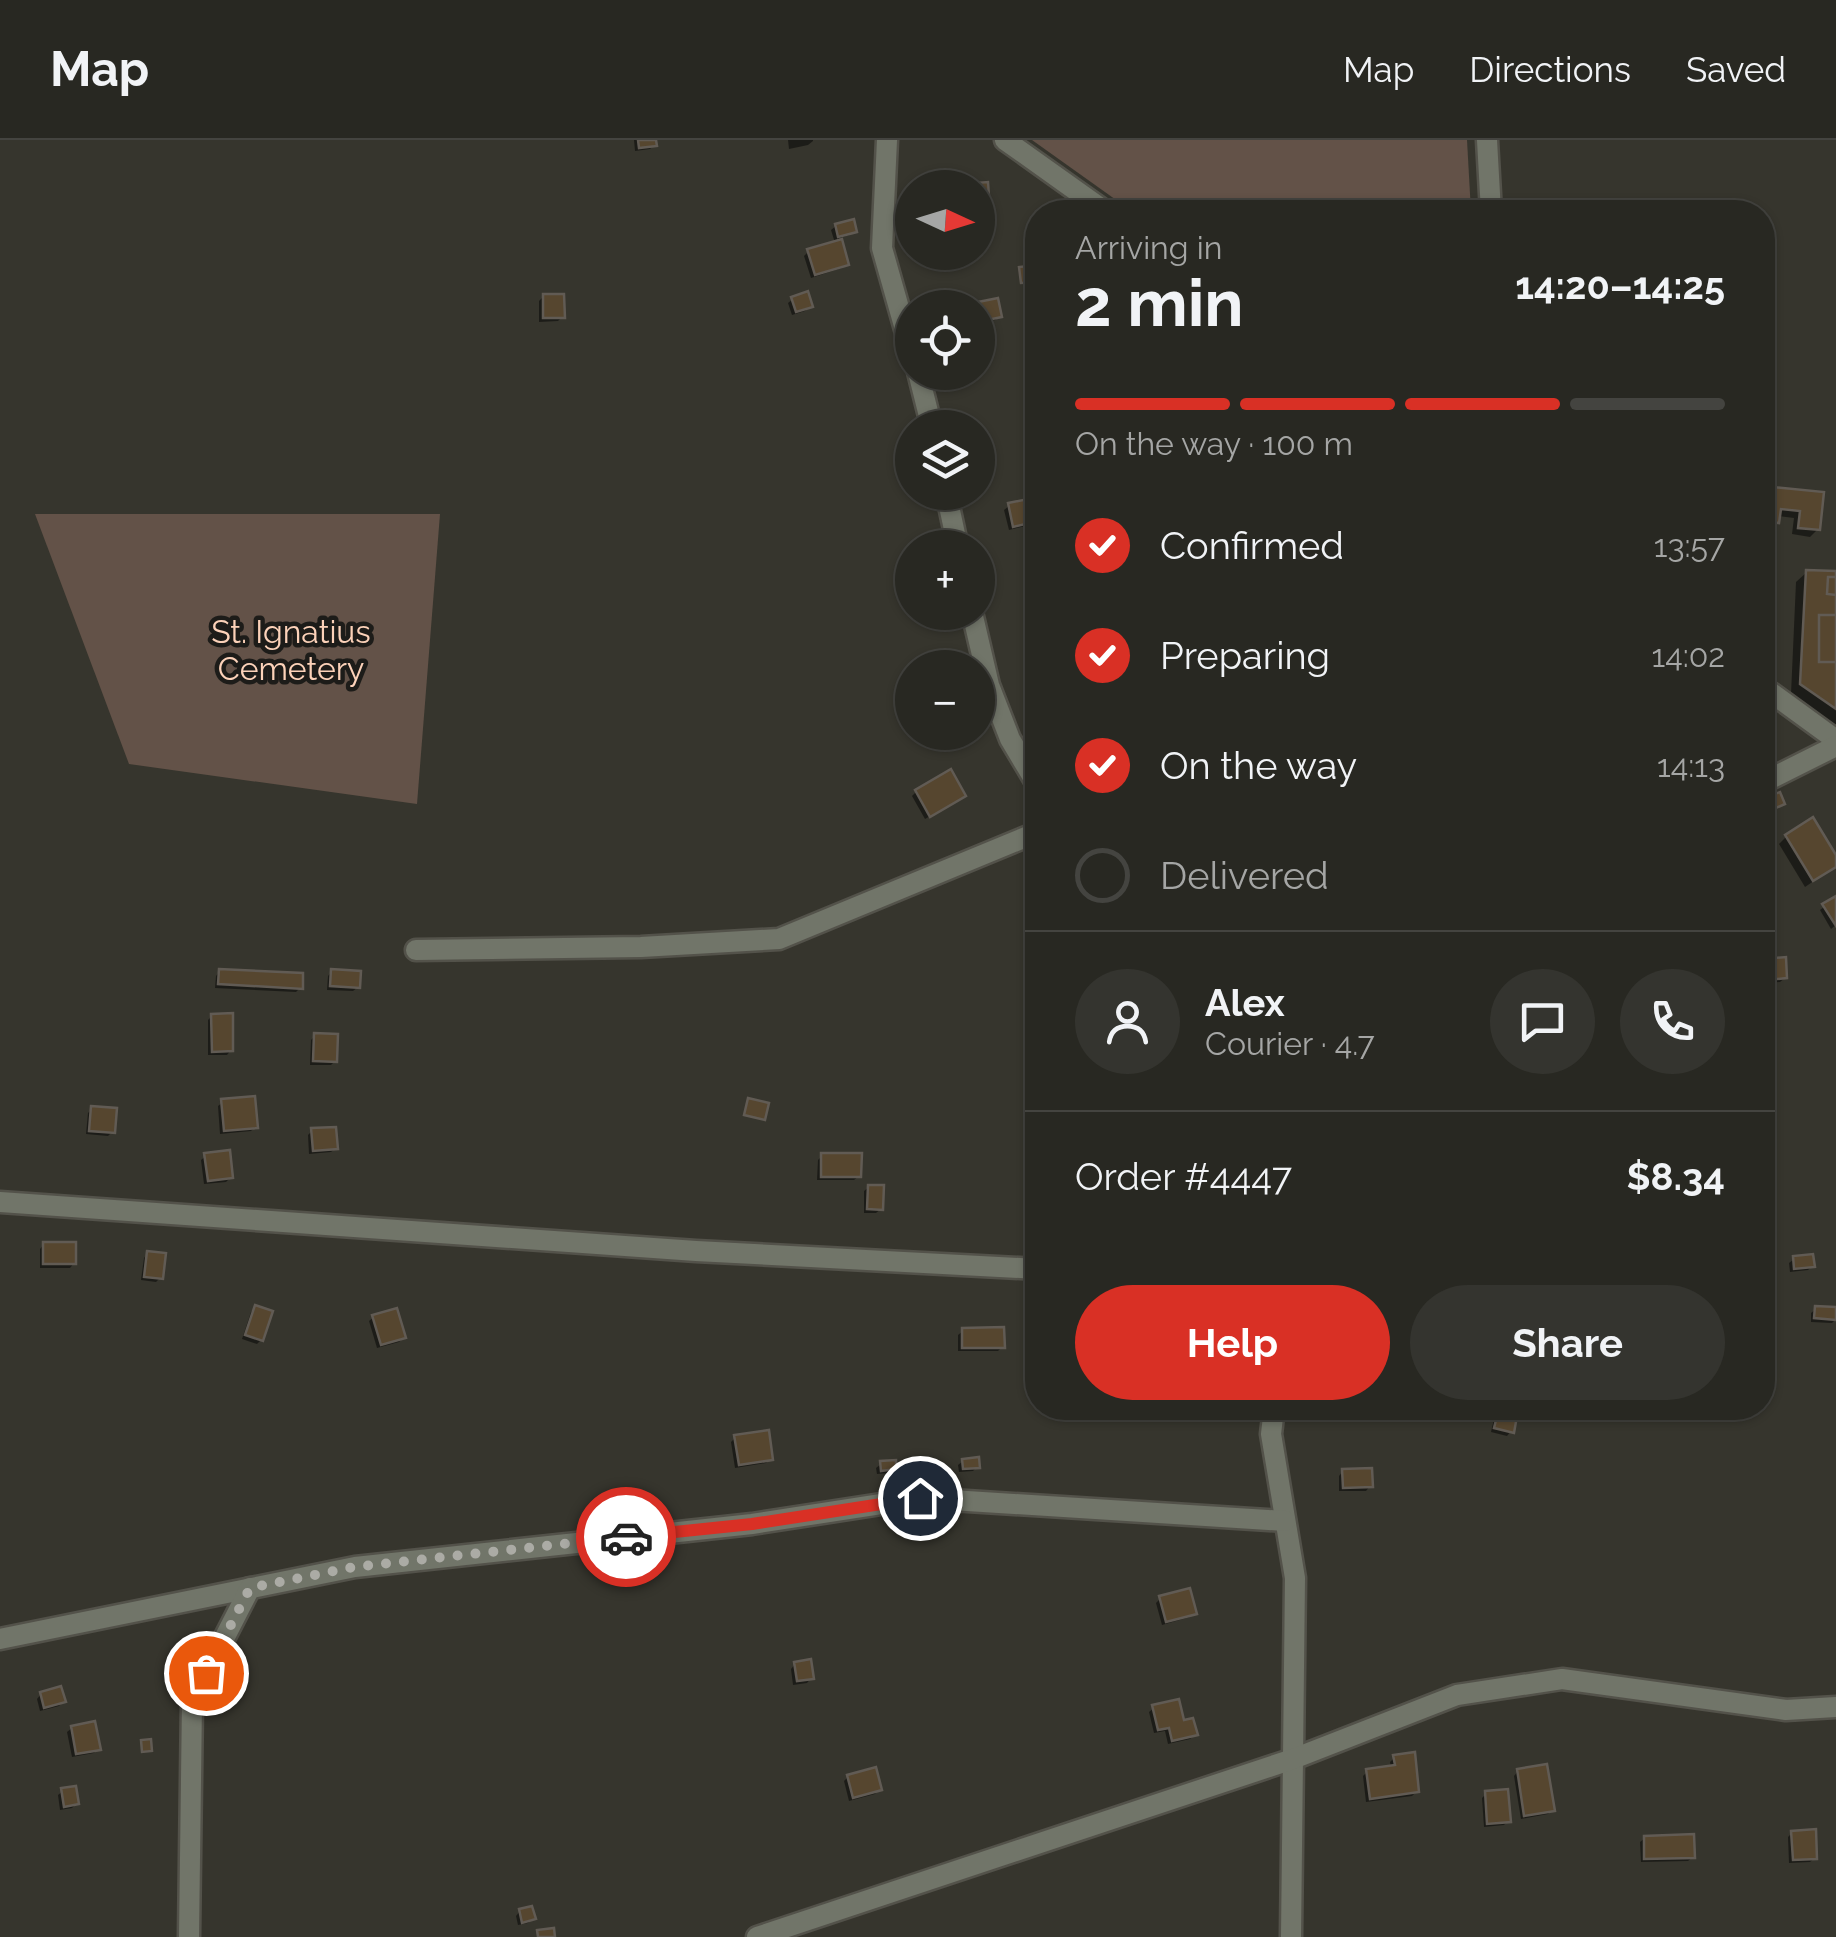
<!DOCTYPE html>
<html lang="en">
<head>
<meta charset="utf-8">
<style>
	:root { --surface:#282822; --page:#34342f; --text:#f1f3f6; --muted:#a5a6a5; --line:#444440; --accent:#d93025 }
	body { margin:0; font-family:Raleway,sans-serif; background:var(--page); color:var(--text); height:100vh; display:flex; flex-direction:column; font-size:38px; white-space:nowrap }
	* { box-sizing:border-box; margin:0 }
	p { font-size:32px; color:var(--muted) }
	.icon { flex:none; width:55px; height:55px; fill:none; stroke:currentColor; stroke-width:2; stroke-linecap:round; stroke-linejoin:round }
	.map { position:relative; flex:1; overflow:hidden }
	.details { position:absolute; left:1025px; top:60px; width:750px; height:1220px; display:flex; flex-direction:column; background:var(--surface); border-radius:40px; box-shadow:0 2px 8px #0004,0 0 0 2px var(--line) }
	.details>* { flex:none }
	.needle { width:65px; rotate:94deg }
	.tools { position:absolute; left:895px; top:30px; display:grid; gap:20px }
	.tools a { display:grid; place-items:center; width:100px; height:100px; border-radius:50%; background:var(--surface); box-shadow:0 2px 8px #0004,0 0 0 2px var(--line); font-size:50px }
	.pin { position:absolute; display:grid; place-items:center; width:85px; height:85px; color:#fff; margin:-42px; border:5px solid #fff; border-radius:50%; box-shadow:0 2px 10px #0007 }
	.courier { position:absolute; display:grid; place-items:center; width:100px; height:100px; margin:-50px; border:8px solid #d93025; border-radius:50%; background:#fff; color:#222; box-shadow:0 2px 12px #0007 }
	.summary em { font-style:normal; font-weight:700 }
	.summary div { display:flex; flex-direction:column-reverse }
	.summary { display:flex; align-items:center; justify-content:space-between; height:170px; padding:0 50px }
	h1 { font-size:65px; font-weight:700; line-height:75px }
	.bar { display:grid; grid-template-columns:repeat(4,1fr); gap:15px 10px; align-content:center; height:120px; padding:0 50px }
	.bar i { height:12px; border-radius:8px; background:var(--line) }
	.bar .selected { background:var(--accent) }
	.bar p { grid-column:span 4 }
	.line { display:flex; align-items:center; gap:25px; padding:0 50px; border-top:2px solid var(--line) }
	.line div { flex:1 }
	.round { display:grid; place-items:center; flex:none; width:105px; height:105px; border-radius:52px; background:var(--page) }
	ol { padding:0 50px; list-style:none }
	li { display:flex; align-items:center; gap:30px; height:110px }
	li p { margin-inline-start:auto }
	li .icon { padding:10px; border-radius:50%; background:var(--accent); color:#fff; stroke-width:4 }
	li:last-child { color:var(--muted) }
	li i { width:55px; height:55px; border:5px solid var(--line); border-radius:50% }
	.action { display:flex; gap:20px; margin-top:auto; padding:20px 50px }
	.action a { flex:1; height:115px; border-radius:60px; background:var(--accent); color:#fff; font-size:40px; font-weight:700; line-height:115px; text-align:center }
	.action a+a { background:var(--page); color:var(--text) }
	header { display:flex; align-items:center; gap:60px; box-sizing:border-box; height:140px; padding:0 50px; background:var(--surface); border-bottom:2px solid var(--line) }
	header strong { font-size:48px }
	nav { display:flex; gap:55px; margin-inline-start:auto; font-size:35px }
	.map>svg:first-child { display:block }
</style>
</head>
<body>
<header>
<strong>Map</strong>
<nav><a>Map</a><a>Directions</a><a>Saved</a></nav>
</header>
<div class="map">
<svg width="1836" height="1797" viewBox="0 0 1836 1797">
	<rect width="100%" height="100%" fill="#36352d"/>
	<g fill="#635248">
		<path d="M1032 0H1467L1471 72H1133Z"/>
		<path d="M35 374H440L417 664 129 624Z"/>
	</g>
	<g fill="#0007">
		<path d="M634 0H653L654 5 650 9 635 11Z"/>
		<path d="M788 0H813V1L808 5 789 9Z"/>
		<path d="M836 86 854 91 850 95 839 98 846 124 842 128 811 138 804 116 809 111 835 103 831 90Z"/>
		<path d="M544 156 562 177 558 181 539 182V161Z"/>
		<path d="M793 159 810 167 805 171 792 175 788 163Z"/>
		<path d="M979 165 999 176 995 180 978 184 976 168Z"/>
		<path d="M1764 349 1821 354 1818 389 1810 397 1792 394 1794 378 1777 376V382L1769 389 1762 388Z"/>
		<path d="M1038 359V383L1009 390 1004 370 1009 366Z"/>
		<path d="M1807 432 1836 433V585L1791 554 1796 442Z"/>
		<path d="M916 652 958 660 925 679 912 656Z"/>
		<path d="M1786 697 1836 719V726L1805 747 1779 704Z"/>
		<path d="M1836 758V785L1831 789 1820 770Z"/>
		<path d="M1767 821 1785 838 1780 842 1764 843 1762 825Z"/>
		<path d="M220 831 300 848 296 852 215 848 216 836Z"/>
		<path d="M332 831 358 847 353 851 327 850 328 836Z"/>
		<path d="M212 876 231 910 227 915H208V880Z"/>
		<path d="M315 896 335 921 331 925H310L311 900Z"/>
		<path d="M223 962 255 987 251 991 220 994 218 966Z"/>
		<path d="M92 969 112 992 108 996 86 994 88 973Z"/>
		<path d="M312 991 336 1008 331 1012 309 1014 308 995Z"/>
		<path d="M206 1016 231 1037 226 1042 204 1044 201 1020Z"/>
		<path d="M822 1016 859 1036 854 1040H817L818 1020Z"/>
		<path d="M869 1047 881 1069 876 1073H864V1051Z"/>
		<path d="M44 1104 74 1123 70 1128H40V1109Z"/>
		<path d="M148 1113 160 1138 156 1142 141 1140 144 1118Z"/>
		<path d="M1794 1119 1812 1126 1808 1130 1790 1132 1789 1123Z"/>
		<path d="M256 1168 261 1200 257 1204 242 1199 251 1172Z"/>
		<path d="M1816 1169 1836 1170V1179L1832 1183 1811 1182V1173Z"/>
		<path d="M374 1177 403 1198 399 1202 377 1208 369 1181Z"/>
		<path d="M963 1191 1002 1207 998 1211H958V1195Z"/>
		<path d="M1498 1274 1511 1291 1507 1296 1491 1292 1494 1279Z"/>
		<path d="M736 1297 770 1319 766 1323 735 1328 731 1302Z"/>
		<path d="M963 1321 977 1327 973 1331 959 1332 958 1325Z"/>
		<path d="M881 1324 894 1328 889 1333 877 1334 876 1328Z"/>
		<path d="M1343 1331 1370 1346 1366 1351H1339V1336Z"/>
		<path d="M1161 1458 1194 1473 1190 1477 1162 1485 1156 1463Z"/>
		<path d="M795 1524 811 1538 807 1543 793 1545 791 1529Z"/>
		<path d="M41 1554 63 1561 59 1566 40 1571 37 1559Z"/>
		<path d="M1154 1568 1182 1583 1195 1594 1190 1599 1168 1604 1165 1591 1154 1593 1149 1572Z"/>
		<path d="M72 1588 98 1609 94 1613 72 1617 67 1592Z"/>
		<path d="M1395 1617 1417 1651 1412 1656 1366 1662 1363 1636 1367 1632 1391 1628 1390 1622Z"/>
		<path d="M1518 1631 1552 1670 1548 1674 1521 1679 1514 1636Z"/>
		<path d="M848 1637 879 1649 875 1654 849 1661 844 1641Z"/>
		<path d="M63 1651 76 1664 72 1668 60 1670 58 1655Z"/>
		<path d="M1486 1654 1508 1681 1504 1685 1484 1687 1482 1658Z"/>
		<path d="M1792 1693 1815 1718 1810 1722 1789 1723 1788 1697Z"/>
		<path d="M1645 1698 1693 1717 1688 1721 1641 1722 1640 1702Z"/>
		<path d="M520 1771 533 1778 528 1783 518 1785 516 1776Z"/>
	</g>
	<g fill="#56462f" stroke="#615b54" stroke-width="2.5">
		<path d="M638 0H656L657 6 639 8Z"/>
		<path d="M988 42 990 70 978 71V48H951V45Z"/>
		<path d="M854 79 857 92 838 97 835 84Z"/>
		<path d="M842 99 849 125 815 135 807 109Z"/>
		<path d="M1038 125V142L1021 143 1019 127Z"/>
		<path d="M808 151 813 167 796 172 791 157Z"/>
		<path d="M543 154H564L565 178H543Z"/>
		<path d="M998 158 1002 177 982 181 978 162Z"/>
		<path d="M1763 346 1824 352 1820 390 1798 388 1800 371 1781 369 1779 383 1762 381Z"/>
		<path d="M1038 357V381L1013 387 1008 363Z"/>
		<path d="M1806 430 1836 431V569L1800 544Z"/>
		<path d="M1828 437H1836V455L1827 454Z"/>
		<rect x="1819" y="475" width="17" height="47"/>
		<path d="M951 629 966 656 930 677 915 650Z"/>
		<path d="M1780 652 1785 664 1769 671 1762 659Z"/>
		<path d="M1813 677 1836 715V727L1813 741 1785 695Z"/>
		<path d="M1836 756V786L1822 764Z"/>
		<path d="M1786 817 1787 838 1767 840 1765 819Z"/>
		<path d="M219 829 303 833V849L218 844Z"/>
		<path d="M331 829 361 831 360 848 330 846Z"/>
		<path d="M233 873V911L212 912 211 874Z"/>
		<path d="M314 893 338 894 337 922 313 921Z"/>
		<path d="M255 956 258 988 224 991 221 959Z"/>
		<path d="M748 958 769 963 765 980 744 975Z"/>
		<path d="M91 966 117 968 115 993 89 991Z"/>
		<path d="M336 987 338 1009 313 1011 311 988Z"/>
		<path d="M230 1010 233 1038 208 1041 204 1013Z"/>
		<path d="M821 1013H862L861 1037H821Z"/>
		<path d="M868 1045H884L883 1070 867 1069Z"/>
		<rect x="43" y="1102" width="33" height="22"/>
		<path d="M147 1111 166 1113 163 1139 144 1137Z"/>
		<path d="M1813 1114 1815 1127 1794 1129 1793 1116Z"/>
		<path d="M255 1165 273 1171 263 1201 245 1195Z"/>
		<path d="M1815 1166 1836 1167V1180L1814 1178Z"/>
		<path d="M397 1168 406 1198 381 1205 372 1175Z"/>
		<path d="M1004 1187 1005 1208H962V1188Z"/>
		<path d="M1762 1211H1772L1771 1233 1762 1232Z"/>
		<path d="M1498 1272 1517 1276 1514 1293 1494 1288Z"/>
		<path d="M769 1290 773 1320 739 1325 734 1295Z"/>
		<path d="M979 1317 980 1328 963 1329 962 1319Z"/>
		<path d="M896 1320V1329L881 1331 880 1321Z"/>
		<path d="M1372 1328 1373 1347 1343 1348 1342 1329Z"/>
		<path d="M1190 1448 1197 1474 1166 1482 1159 1456Z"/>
		<path d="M811 1519 814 1539 797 1541 794 1522Z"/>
		<path d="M61 1546 66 1562 44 1568 40 1552Z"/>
		<path d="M1179 1559 1184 1580 1193 1578 1198 1595 1172 1601 1169 1588 1158 1590 1152 1565Z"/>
		<path d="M95 1581 101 1610 76 1614 71 1586Z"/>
		<path d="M151 1599 152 1611 142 1612 141 1600Z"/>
		<path d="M1415 1612 1419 1652 1370 1659 1366 1629 1395 1625 1393 1615Z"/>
		<path d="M1547 1624 1555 1671 1524 1676 1517 1629Z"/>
		<path d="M876 1627 882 1650 853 1658 847 1635Z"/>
		<path d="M76 1646 79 1664 64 1667 61 1648Z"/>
		<path d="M1508 1649 1511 1682 1487 1684 1485 1651Z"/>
		<path d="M1816 1689 1817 1719 1793 1720 1791 1691Z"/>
		<path d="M1694 1694 1695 1718 1644 1719V1696Z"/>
		<path d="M532 1766 536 1779 522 1783 519 1769Z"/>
		<path d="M554 1788 555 1797H538L537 1790Z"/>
	</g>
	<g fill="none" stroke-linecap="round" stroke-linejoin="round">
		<g stroke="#53524a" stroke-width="25">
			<g id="minor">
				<path d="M887 0 882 108 912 214"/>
				<path d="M1005 0 1106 72"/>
				<path d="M1487 0 1491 72"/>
				<path d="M918 232 932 288"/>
				<path d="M946 352 958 408"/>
				<path d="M972 472 989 545 1010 599 1038 646"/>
				<path d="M1762 546 1836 600"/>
				<path d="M1762 643 1836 606"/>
				<path d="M416 810 641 807 779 799 1038 692"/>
				<path d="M0 1062 696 1111 1038 1129"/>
				<path d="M1274 1268 1271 1294 1295 1438 1291 1797"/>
				<path d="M0 1499 355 1427 752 1384 920 1358 1285 1381"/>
				<path d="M189 1797 192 1561 250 1448"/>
				<path d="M757 1797 1293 1619 1457 1555 1562 1539 1786 1570 1836 1567"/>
			</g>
		</g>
		<use href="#minor" stroke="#717569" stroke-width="20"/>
	</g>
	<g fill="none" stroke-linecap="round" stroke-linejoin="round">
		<path stroke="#ababa5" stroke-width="10" stroke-dasharray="0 18" d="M206 1533 250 1448 354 1427 626 1397"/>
		<path stroke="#d93025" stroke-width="12" d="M626 1397 752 1384 920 1358"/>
	</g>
	<g text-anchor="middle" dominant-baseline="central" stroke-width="9" stroke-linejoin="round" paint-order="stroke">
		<g font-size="32" fill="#fcd2b9" stroke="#1d1c19">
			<text x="291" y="491">St. Ignatius<tspan x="291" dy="37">Cemetery</tspan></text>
		</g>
	</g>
</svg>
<div class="tools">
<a><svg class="needle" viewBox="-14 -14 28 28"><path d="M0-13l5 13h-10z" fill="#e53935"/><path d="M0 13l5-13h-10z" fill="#a5a6a5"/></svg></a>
<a><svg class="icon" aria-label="locate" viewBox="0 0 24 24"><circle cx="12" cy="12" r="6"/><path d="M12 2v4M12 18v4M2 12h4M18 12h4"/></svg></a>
<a><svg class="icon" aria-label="layers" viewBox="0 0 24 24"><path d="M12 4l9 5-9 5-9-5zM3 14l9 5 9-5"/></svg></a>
<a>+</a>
<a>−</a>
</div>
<div class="pin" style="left:206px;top:1533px;background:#ea580c"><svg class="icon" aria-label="bag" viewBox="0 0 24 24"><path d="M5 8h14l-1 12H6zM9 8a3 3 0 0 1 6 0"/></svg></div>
<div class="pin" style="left:920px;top:1358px;background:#1f2937"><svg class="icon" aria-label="home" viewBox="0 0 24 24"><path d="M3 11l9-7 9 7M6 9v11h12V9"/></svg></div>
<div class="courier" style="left:626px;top:1397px"><svg class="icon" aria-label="car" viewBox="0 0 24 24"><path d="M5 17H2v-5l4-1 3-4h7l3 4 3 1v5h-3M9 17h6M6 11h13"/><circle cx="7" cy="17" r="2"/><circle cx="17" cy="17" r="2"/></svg></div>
<section class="details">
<div class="summary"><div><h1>2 min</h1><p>Arriving in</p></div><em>14:20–14:25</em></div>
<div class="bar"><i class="selected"></i><i class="selected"></i><i class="selected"></i><i></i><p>On the way · 100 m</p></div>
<ol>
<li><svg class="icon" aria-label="check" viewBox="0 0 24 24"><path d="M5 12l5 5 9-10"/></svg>Confirmed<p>13:57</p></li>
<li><svg class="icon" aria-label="check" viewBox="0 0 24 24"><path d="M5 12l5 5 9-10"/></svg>Preparing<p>14:02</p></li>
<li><svg class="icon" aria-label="check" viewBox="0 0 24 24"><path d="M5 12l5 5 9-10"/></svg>On the way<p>14:13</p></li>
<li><i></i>Delivered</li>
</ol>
<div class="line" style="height:180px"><a class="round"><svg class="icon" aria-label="person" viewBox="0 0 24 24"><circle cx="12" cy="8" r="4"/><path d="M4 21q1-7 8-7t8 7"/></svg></a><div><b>Alex</b><p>Courier · 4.7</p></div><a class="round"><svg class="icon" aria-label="chat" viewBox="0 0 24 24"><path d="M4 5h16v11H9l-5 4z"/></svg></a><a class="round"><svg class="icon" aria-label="phone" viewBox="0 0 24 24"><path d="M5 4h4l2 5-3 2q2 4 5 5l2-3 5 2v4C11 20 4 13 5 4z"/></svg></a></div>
<div class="line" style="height:130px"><div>Order #4447</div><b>$8.34</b></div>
<div class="action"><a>Help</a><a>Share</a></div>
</section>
</div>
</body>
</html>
